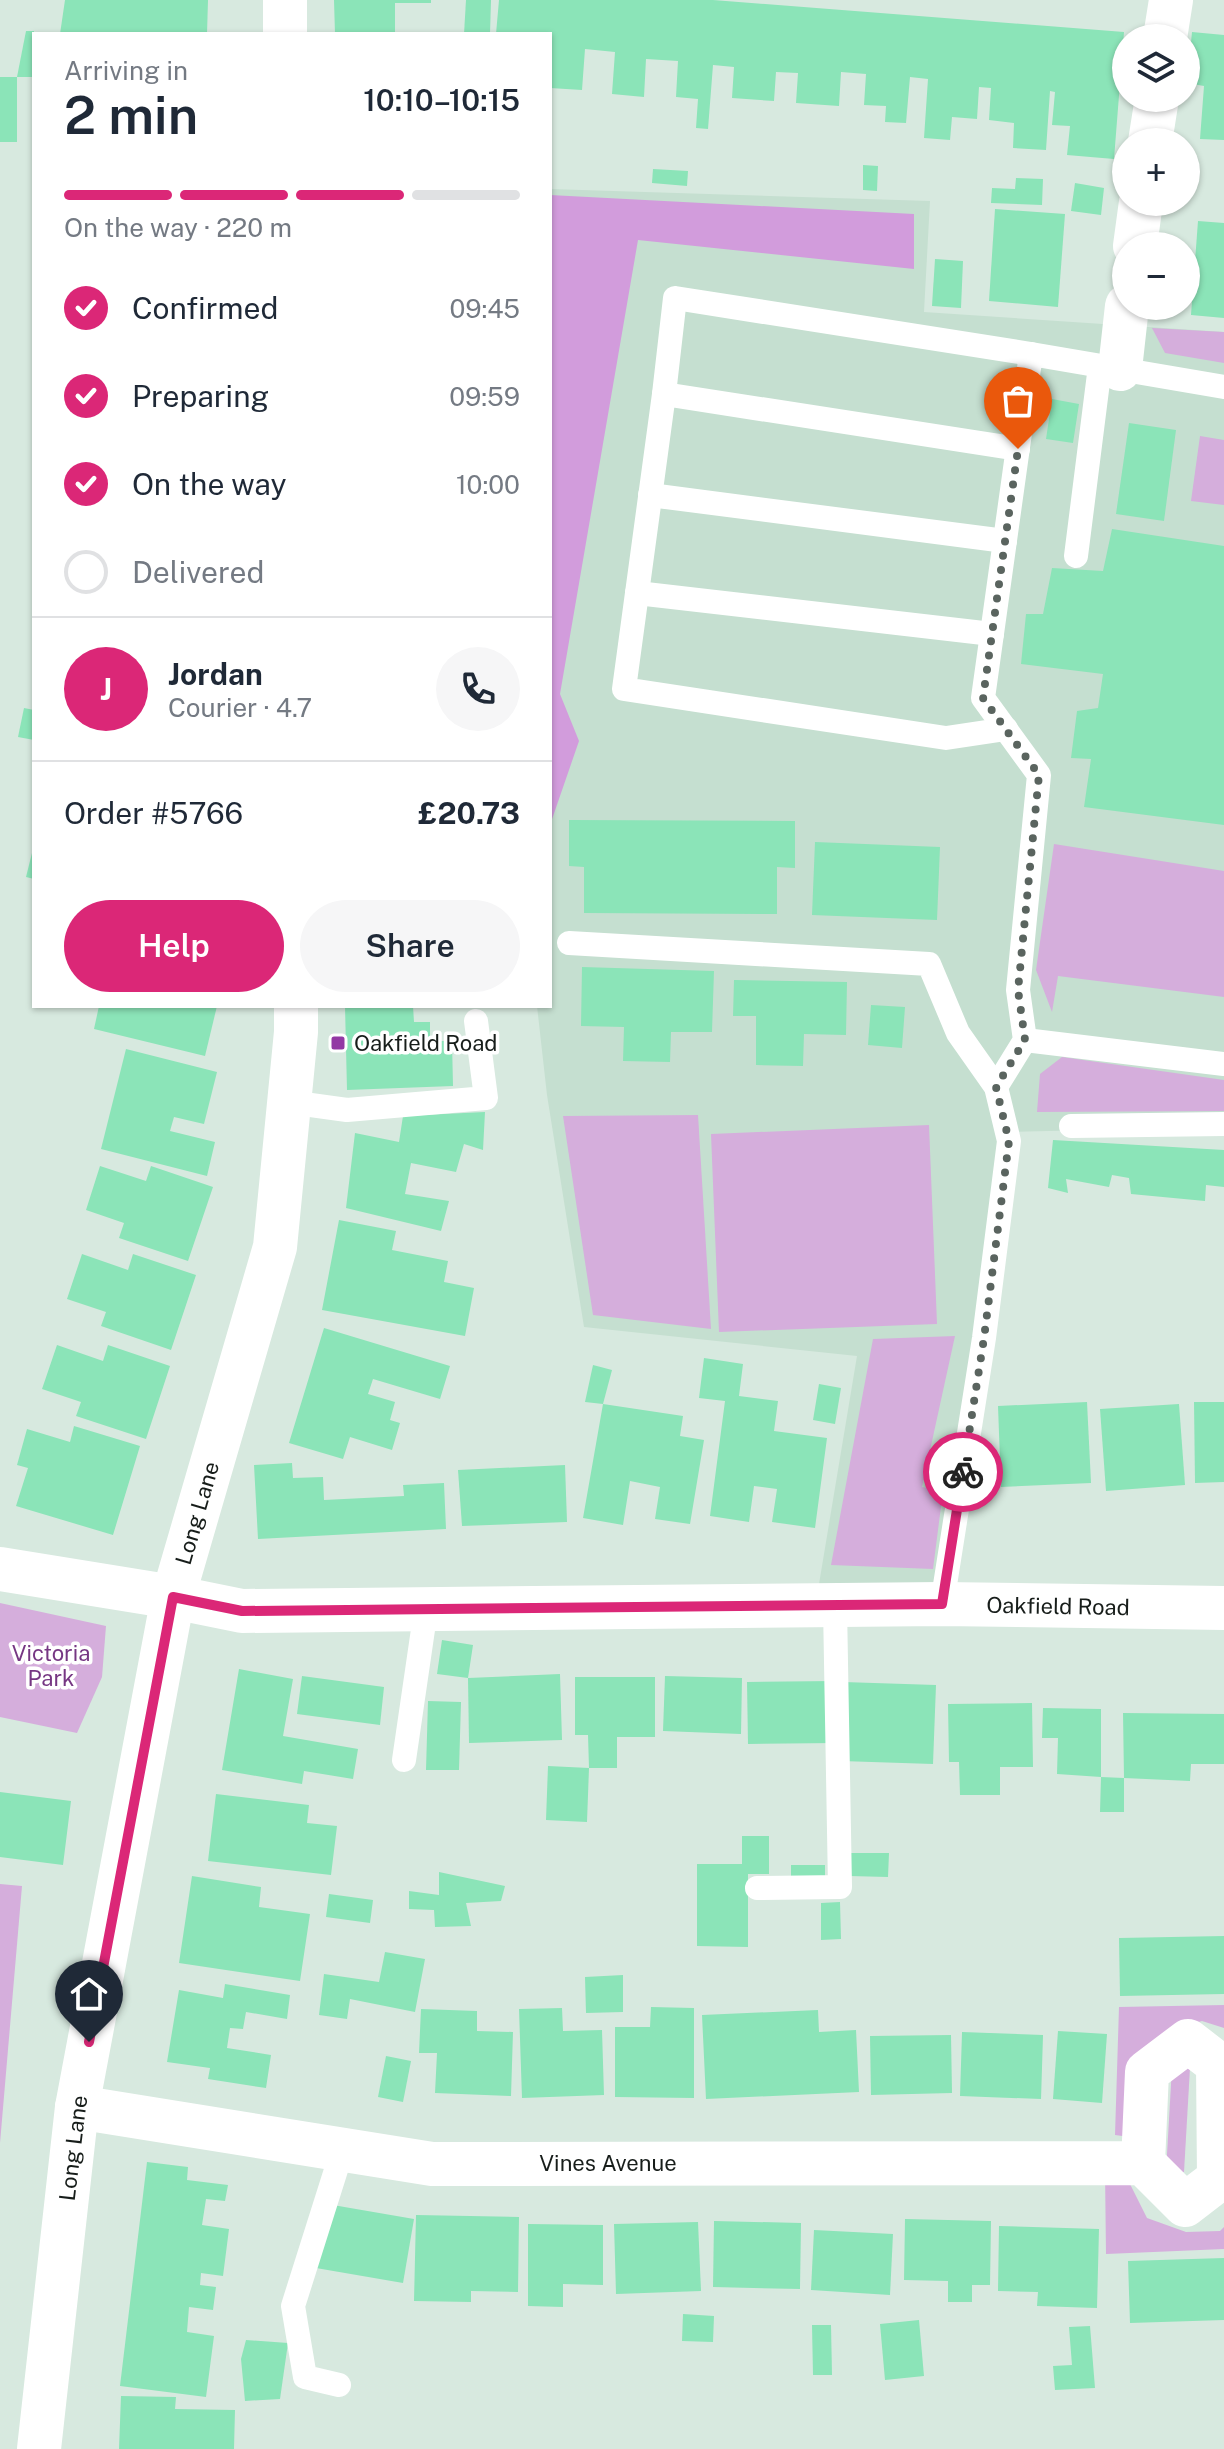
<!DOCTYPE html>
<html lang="en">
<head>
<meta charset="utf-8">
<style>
	:root { --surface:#fff; --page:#f6f6f7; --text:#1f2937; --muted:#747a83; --line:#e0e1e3; --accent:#db2777 }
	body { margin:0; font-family:"Public Sans",sans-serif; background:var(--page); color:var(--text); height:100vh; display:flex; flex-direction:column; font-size:30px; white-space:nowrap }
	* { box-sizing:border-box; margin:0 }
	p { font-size:26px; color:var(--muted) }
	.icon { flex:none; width:44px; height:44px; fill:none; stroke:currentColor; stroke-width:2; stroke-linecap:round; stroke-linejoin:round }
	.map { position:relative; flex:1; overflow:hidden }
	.drawer { position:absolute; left:32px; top:32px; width:520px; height:976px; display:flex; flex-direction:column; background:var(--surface); border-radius:0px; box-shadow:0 2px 6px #0004 }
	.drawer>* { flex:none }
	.tools { position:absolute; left:1112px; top:24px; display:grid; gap:16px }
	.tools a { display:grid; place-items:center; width:88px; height:88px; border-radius:50%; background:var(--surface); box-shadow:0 2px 6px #0004; font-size:40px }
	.pin { position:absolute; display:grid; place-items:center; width:68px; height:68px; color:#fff; margin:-82px -34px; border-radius:50% 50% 50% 0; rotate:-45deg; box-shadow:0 0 8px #0007 }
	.pin .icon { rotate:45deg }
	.courier { position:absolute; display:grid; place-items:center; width:80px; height:80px; margin:-40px; border:6px solid #db2777; border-radius:50%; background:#fff; color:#222; box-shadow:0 2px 10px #0007 }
	.headline em { font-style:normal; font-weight:600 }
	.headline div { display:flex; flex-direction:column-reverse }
	.headline { display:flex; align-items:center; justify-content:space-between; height:136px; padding:0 32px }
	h1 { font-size:52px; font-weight:600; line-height:60px }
	.bar { display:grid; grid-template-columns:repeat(4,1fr); gap:12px 8px; align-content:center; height:96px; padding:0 32px }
	.bar i { height:10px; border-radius:6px; background:var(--line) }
	.bar .active { background:var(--accent) }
	.bar p { grid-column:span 4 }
	.line { display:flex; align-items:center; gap:20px; padding:0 32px; border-top:2px solid var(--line) }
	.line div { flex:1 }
	.round { display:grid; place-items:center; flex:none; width:84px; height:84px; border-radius:42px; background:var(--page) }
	ol { padding:0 32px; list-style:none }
	li { display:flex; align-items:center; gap:24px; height:88px }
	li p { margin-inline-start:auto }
	li .icon { padding:8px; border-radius:50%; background:var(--accent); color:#fff; stroke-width:4 }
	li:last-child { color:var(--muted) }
	li i { width:44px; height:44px; border:4px solid var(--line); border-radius:50% }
	.primary-button { display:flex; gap:16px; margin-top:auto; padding:16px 32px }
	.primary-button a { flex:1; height:92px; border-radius:48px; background:var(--accent); color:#fff; font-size:32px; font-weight:600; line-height:92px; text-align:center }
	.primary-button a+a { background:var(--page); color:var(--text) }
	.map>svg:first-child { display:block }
</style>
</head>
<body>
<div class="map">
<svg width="1224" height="2449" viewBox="0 0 1224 2449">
	<rect width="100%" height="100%" fill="#d7e9df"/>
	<path fill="#c5dfd0" d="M550 189 930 201 924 312 1224 332V1127L1010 1132 948 1605 815 1608 857 1356 584 1327 547 1095 537 1006H550Z"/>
	<g fill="#d5aedc">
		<path d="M1152 328 1224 332V363L1165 353Z"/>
		<path d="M1200 436 1224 440V505L1191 501Z"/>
		<path d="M1054 844 1224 871V997L1058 976 1052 1012 1036 970Z"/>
		<path d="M1062 1057 1224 1080V1111L1037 1112 1040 1074Z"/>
		<path d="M698 1115 711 1329 593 1315 563 1116Z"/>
		<path d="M929 1125 937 1324 719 1332 711 1134Z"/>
		<path d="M955 1336 922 1487 943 1491 933 1569 831 1565 873 1339Z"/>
		<path d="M0 1603 106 1626 102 1677 77 1733 0 1717Z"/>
		<path d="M0 1884 22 1886 0 2143Z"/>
		<path d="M1224 2005V2028L1202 2021 1166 2031 1130 2137 1115 2135 1119 2007Z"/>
		<path d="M1172 2067 1190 2068 1184 2172H1166Z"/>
		<path d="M1105 2171 1127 2178 1147 2218 1186 2232 1220 2231 1224 2227V2249L1106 2254Z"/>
	</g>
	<path fill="#d29cdc" d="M550 195 914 214V269L638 240 560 694 579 741 550 825Z"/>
	<g fill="#8be4b8">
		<path d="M65 0H208L207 34H60Z"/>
		<path d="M334 0H431V3H395V34H335Z"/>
		<path d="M466 0H491L490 34H464Z"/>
		<path d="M499 0H713L1124 32 1114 159 1067 155 1070 126 1052 125 1055 92 1050 91 1046 150 1013 148 1014 123 989 120 991 88 979 87 977 119 952 117 950 140 924 138 928 79 910 77 906 123 885 122 886 106 864 105 866 74 841 72 839 106 796 103 798 73 776 72 774 101 732 98 734 67 713 65 708 129 696 128 698 99 676 97 678 61 646 59 644 97 612 94 615 52 585 49 582 90 550 88V34H496Z"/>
		<path d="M26 31H34V77H17Z"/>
		<path d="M1192 32 1224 35V140L1200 139 1204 86 1187 83Z"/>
		<rect x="0" y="77" width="17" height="65"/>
		<path d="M863 165 878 166 877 191 863 190Z"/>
		<path d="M653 169 688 171 687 186 652 183Z"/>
		<path d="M1016 178 1043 179 1042 205 991 203 992 188 1015 189Z"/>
		<path d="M1075 183 1104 188 1101 215 1071 211Z"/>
		<path d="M995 209 1065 214 1058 307 989 301Z"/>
		<path d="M1198 221 1224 223V318L1191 315Z"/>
		<path d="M935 259 963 261 961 308 932 306Z"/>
		<path d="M1052 399 1079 404 1073 443 1046 439Z"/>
		<path d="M1129 423 1176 430 1164 521 1116 514Z"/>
		<path d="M1112 529 1224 546V825L1084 807 1091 759 1071 758 1077 711 1098 708 1103 674 1021 664 1026 614H1043L1052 568 1103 571Z"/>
		<path d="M24 708 34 710V740L18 737Z"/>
		<path d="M569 820 795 821V868L777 867V914L584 913V867L569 866Z"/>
		<path d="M815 842 940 847 937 920 812 915Z"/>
		<path d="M33 849H34V879L26 877Z"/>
		<path d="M582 967 714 971 712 1032H671L670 1062 623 1061 624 1027 581 1026Z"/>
		<path d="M734 980 847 982 846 1035 804 1034 803 1066 756 1065V1016H733Z"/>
		<path d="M871 1005 905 1007 902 1048 868 1045Z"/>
		<path d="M99 1006H217L205 1056 94 1029Z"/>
		<path d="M345 1006H413L414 1022H430V1041H452L453 1086 347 1090Z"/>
		<path d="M126 1049 217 1072 204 1124 174 1117 170 1131 215 1142 207 1176 101 1149Z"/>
		<path d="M485 1112 483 1150 464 1144 456 1172 411 1163 405 1194 449 1201 441 1231 346 1208 355 1133 399 1142 403 1116Z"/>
		<path d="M1053 1140 1224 1150V1187L1206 1185 1205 1201 1131 1194 1129 1178 1112 1175 1109 1187 1066 1179 1068 1193 1048 1188Z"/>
		<path d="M100 1166 146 1181 151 1166 213 1187 188 1261 119 1238 124 1223 86 1210Z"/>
		<path d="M339 1220 396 1231 392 1250 448 1261 444 1282 474 1288 465 1336 322 1310Z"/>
		<path d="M82 1254 128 1270 133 1254 196 1275 171 1350 101 1326 106 1312 67 1299Z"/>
		<path d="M324 1328 450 1366 440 1399 373 1379 368 1394 395 1402 390 1420 400 1423 392 1450 350 1437 343 1459 289 1443Z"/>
		<path d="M57 1345 103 1361 108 1345 170 1366 146 1439 76 1416 81 1402 42 1389Z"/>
		<path d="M704 1358 743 1364 739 1396 778 1401 774 1431 827 1438 815 1528 772 1522 777 1489 754 1486 749 1522 710 1516 725 1401 699 1398Z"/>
		<path d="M593 1365 612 1370 603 1404 585 1402Z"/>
		<path d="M819 1384 841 1388 835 1424 813 1420Z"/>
		<path d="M1087 1402 1091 1483 1001 1487 998 1406Z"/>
		<path d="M1194 1402H1224V1482L1195 1483Z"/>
		<path d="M603 1404 683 1416 680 1436 704 1440 690 1524 655 1519 660 1487 630 1481 623 1525 583 1518Z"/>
		<path d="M1179 1404 1185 1485 1106 1491 1100 1409Z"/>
		<path d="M74 1426 140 1446 113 1535 16 1506 28 1468 17 1465 27 1429 70 1442Z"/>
		<path d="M292 1463 293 1478 323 1477 324 1500 404 1496 403 1485 444 1483 446 1529 258 1539 254 1465Z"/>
		<path d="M565 1465 567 1522 462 1526 458 1470Z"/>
		<path d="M442 1640 473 1645 468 1678 437 1674Z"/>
		<path d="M239 1669 293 1679 283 1736 358 1749 353 1779 304 1771 302 1784 222 1770Z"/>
		<path d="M560 1674 562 1740 469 1743 468 1678Z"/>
		<path d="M302 1676 384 1687 380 1725 297 1714Z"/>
		<path d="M665 1676 742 1678 741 1734 663 1731Z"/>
		<path d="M575 1677H655V1737H617V1768H589L588 1735H575Z"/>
		<path d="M835 1681 836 1743 748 1744 747 1682Z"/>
		<path d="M843 1682 936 1685 933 1764 841 1761Z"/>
		<path d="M428 1701 461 1702 459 1770H426Z"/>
		<path d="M1032 1703 1033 1767H1000V1795H960L959 1762H949L948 1704Z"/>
		<path d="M1043 1708 1101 1709V1777L1124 1778V1812H1100L1101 1777 1057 1774 1058 1738H1042Z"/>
		<path d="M1123 1713 1224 1714V1764H1191L1190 1781 1124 1778Z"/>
		<path d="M548 1766 589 1768 587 1822 546 1820Z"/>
		<path d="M0 1792 71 1801 63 1865 0 1857Z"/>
		<path d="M216 1794 309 1805 307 1823 337 1826 331 1875 208 1861Z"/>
		<path d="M742 1836H769V1874H748V1947L697 1946V1864H742Z"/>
		<path d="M849 1853H889L888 1877 849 1876Z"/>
		<rect x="791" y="1865" width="34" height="16"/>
		<path d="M439 1872 505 1886 501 1901 466 1903 471 1926 435 1927 434 1910 409 1909V1891L439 1895Z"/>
		<path d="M192 1876 261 1887 259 1907 310 1914 300 1981 179 1963Z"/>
		<path d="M329 1894 373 1900 370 1923 326 1917Z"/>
		<path d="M840 1902 841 1939 821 1940V1903Z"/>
		<path d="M1224 1936V1994L1120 1996 1119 1938Z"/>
		<path d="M385 1952 425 1959 415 2012 350 1999 347 2019 319 2015 324 1974 379 1982Z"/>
		<path d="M623 1975V2012L586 2013 585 1977Z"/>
		<path d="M225 1984 290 1995 287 2019 246 2012 243 2029 230 2028 227 2048 271 2055 266 2088 208 2079 210 2068 167 2062 179 1990 223 1998Z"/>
		<path d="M651 2007 694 2008V2098L615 2097V2027H650Z"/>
		<path d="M562 2008 563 2031 602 2030 604 2095 522 2098 519 2009Z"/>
		<path d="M421 2009 477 2011V2031L513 2032 511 2096 435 2093 437 2053H419Z"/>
		<path d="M818 2010 819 2032 856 2030 859 2092 706 2099 702 2015Z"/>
		<path d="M1058 2031 1107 2034 1102 2103 1053 2099Z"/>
		<path d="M962 2032 1043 2035 1041 2099 960 2096Z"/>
		<path d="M951 2035 952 2093 871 2095 870 2036Z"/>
		<path d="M386 2056 411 2061 403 2102 378 2097Z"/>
		<path d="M147 2162 188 2167 187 2180 228 2185 225 2201 206 2199 202 2225 229 2229 223 2276 201 2273 200 2285 216 2287 213 2310 189 2307 187 2332 214 2336 206 2397 120 2386Z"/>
		<path d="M327 2204 414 2219 403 2283 316 2268Z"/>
		<path d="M416 2215 519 2217 518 2292 471 2291V2302L414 2301Z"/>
		<path d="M905 2219 991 2221 990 2285H972V2302H948V2281L904 2280Z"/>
		<path d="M714 2221 801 2223 800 2289 713 2287Z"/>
		<path d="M698 2222 701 2291 616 2294 614 2224Z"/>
		<path d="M528 2224 603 2225V2285L563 2284V2307L528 2306Z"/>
		<path d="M999 2226 1099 2229 1097 2308 1037 2306 1038 2292 998 2291Z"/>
		<path d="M814 2230 893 2234 890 2295 811 2290Z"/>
		<path d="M1224 2258V2320L1130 2323 1128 2261Z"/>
		<path d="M683 2314 714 2316 713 2342 682 2341Z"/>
		<path d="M919 2320 924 2376 885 2380 880 2324Z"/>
		<path d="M812 2325H831L832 2375H813Z"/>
		<path d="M1090 2326 1095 2388 1055 2390 1053 2366 1072 2365 1069 2327Z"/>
		<path d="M246 2340 288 2343 280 2399 245 2401 241 2359Z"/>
		<path d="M121 2396 176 2397 175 2409 235 2410 234 2449H119Z"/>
	</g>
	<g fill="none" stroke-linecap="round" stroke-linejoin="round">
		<g stroke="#fff" stroke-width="24">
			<path d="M664 394 675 298 1031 354"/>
			<path d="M650 495 1005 541"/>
			<path d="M1076 556 1100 366"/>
			<path d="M637 593 992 634"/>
			<path d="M1006 729 946 738 624 689 664 394 1018 449"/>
			<path d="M569 943 929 964 958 1033 996 1087 1009 1141 984 1338 942 1604"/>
			<path d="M1025 1040 1224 1064"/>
			<path d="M996 1087 1025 1040 1018 990 1039 775 983 698 1031 354 1224 387"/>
			<path d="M289 1102 347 1110 486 1098 476 1021"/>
			<path d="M1071 1126 1224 1124"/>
			<path d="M404 1760 426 1609"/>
			<path d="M757 1888 840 1887 835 1606"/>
			<path d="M339 2385 305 2377 293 2306 342 2151"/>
		</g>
		<g stroke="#fff" stroke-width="44">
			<path d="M1165 38 1171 0"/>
			<path d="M1150 142 1157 98"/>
			<path d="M1135 246 1141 202"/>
			<path d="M1120 369 1127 306"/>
			<path d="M0 1569 173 1597 242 1611 942 1604 1224 1608"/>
			<path d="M77 2107 432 2164 1143 2163 1147 2072 1188 2041 1218 2064 1219 2179 1185 2205 1143 2163"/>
		</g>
		<g stroke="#fff" stroke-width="44">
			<path d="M285 0V34"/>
			<path d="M39 2449 77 2107 173 1597 275 1247 296 1032V1006"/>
		</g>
	</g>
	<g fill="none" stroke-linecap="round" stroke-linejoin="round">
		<path stroke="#5a645f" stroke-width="8" stroke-dasharray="0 14.4" d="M963 1472 984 1338 1009 1141 996 1087 1025 1040 1018 990 1039 775 983 698 1018 449"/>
		<path stroke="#db2777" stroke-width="10" d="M89 2042 173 1597 242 1611 942 1604 963 1472"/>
	</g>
	<rect fill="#9339a4" stroke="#fff" stroke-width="3" x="330" y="1035" width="16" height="16" rx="4"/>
	<g text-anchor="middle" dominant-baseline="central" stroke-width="7" stroke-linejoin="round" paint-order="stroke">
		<g font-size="22" fill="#171d1a" stroke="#fff" text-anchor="start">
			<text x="354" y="1043">Oakfield Road</text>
		</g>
		<g font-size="22" fill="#171d1a" stroke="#fff">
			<text transform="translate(197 1513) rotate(-74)">Long Lane</text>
			<text transform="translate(1058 1606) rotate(1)">Oakfield Road</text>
			<text transform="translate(73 2148) rotate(-83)">Long Lane</text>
			<text x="608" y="2163">Vines Avenue</text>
		</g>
		<g font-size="22" fill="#763783" stroke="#fff">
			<text x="51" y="1653">Victoria<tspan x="51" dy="25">Park</tspan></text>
		</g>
	</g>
</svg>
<div class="tools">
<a><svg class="icon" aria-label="layers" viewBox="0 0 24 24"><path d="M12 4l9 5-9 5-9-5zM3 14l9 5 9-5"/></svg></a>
<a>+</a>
<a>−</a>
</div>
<div class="pin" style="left:1018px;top:449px;background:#ea580c"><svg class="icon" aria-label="bag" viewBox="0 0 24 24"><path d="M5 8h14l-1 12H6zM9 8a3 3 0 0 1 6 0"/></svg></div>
<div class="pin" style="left:89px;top:2042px;background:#1f2937"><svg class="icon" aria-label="home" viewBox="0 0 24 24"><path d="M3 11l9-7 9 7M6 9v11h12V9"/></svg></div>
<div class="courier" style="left:963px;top:1472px"><svg class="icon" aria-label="bike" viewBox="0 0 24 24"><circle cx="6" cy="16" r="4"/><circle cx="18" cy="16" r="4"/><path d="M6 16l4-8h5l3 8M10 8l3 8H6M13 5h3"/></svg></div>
<section class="drawer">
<div class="headline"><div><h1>2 min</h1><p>Arriving in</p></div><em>10:10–10:15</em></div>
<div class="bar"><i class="active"></i><i class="active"></i><i class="active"></i><i></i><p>On the way · 220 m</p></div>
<ol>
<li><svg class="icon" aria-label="check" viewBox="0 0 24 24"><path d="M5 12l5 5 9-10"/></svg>Confirmed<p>09:45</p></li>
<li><svg class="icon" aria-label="check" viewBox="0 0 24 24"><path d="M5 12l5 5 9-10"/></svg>Preparing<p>09:59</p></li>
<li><svg class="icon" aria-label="check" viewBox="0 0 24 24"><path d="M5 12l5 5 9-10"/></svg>On the way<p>10:00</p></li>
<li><i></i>Delivered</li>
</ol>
<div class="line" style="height:144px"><b class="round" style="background:var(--accent);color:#fff">J</b><div><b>Jordan</b><p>Courier · 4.7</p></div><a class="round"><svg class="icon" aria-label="phone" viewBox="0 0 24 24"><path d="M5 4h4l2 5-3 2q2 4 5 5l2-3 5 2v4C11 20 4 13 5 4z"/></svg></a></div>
<div class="line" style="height:104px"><div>Order #5766</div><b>£20.73</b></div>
<div class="primary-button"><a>Help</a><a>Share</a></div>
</section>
</div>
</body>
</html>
